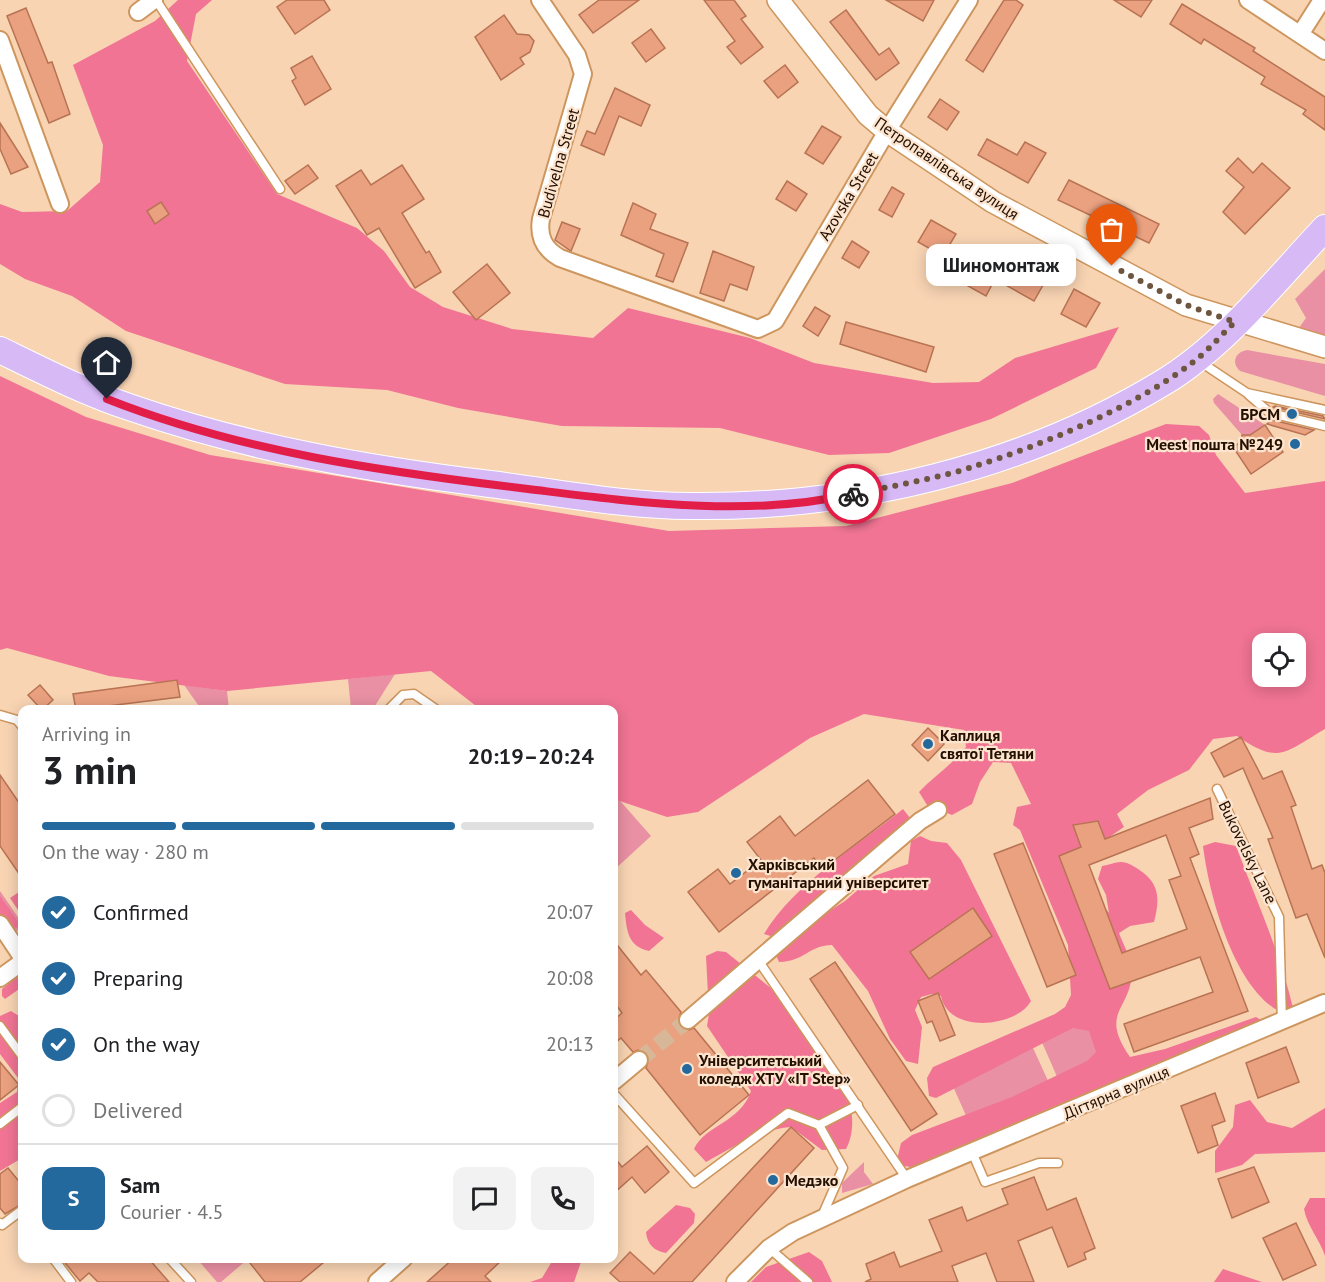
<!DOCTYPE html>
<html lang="en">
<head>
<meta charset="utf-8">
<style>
	:root { --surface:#fff; --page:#f2f2f2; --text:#202124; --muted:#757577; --line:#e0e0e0; --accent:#24699e }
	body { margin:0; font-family:"PT Sans",sans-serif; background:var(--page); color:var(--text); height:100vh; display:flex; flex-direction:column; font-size:22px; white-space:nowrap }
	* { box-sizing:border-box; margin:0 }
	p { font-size:20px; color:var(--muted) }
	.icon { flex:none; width:33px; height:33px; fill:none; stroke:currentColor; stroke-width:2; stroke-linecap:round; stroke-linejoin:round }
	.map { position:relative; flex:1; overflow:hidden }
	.drawer { position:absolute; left:18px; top:705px; width:600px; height:558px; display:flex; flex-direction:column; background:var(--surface); border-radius:12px; box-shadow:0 3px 15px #0003 }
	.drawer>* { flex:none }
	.controls { position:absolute; left:1252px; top:633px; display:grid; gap:12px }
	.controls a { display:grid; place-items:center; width:54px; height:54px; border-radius:12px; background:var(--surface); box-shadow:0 3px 15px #0003; font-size:30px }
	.pin { position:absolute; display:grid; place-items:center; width:51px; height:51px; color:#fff; margin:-62px -26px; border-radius:50% 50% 50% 0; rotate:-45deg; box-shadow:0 0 6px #0007 }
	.pin .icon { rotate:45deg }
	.courier { position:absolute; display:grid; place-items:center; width:60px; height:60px; margin:-30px; border:4px solid #e11d48; border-radius:50%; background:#fff; color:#222; box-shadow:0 2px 8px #0007 }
	.bubble { position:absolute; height:42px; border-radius:12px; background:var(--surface); box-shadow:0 3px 15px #0003; font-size:20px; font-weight:600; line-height:42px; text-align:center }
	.overview em { font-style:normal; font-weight:600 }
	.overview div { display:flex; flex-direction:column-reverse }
	.overview { display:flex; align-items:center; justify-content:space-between; height:102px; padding:0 24px }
	h1 { font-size:39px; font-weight:600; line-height:45px }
	.bar { display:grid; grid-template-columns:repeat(4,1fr); gap:9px 6px; align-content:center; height:72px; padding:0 24px }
	.bar i { height:8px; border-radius:4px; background:var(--line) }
	.bar .on { background:var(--accent) }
	.bar p { grid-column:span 4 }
	.line { display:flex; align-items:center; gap:15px; padding:0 24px; border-top:2px solid var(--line) }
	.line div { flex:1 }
	.round { display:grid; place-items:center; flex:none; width:63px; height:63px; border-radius:12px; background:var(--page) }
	ol { padding:0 24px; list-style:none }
	li { display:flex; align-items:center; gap:18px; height:66px }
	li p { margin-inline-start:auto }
	li .icon { padding:6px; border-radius:50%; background:var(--accent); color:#fff; stroke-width:4 }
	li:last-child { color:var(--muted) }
	li i { width:33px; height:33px; border:3px solid var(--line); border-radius:50% }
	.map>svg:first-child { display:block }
</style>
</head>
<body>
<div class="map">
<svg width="1325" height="1282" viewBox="0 0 1325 1282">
	<rect width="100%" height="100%" fill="#f8d4b3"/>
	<g fill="#e990a4">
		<path d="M1325 269V338L1296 332 1306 318 1295 299Z"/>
		<path d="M1247 350 1325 364V396L1240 371C1231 363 1235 352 1247 350Z"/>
		<path d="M1218 394 1265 425 1250 435H1242L1214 403 1213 399Z"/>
		<path d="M395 674 373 709H351L348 679Z"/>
		<path d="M184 685 227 691 229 709H201Z"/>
		<path d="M614 794 651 836 614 870Z"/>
		<path d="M0 891 22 923V927L12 935 0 918Z"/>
		<path d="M1091 1010 1111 1056 1058 1079 1038 1033Z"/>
		<path d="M1028 1037 1049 1083 968 1120 947 1073Z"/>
		<path d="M864 1162V1172L873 1184 842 1193V1183Z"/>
		<path d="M197 1259H248L221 1282H217Z"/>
	</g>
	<g fill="#f17494" fill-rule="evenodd">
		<path d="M178 0H212L196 14 187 61 277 194 357 228 384 251 410 287 443 307 512 329 593 338 628 308 750 338 814 363 933 383 979 382 1015 358 1119 327 1096 368 991 419 889 453 829 455 720 428 562 426 458 408 387 390 285 384 126 331 72 296 25 279 0 264V204L22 212 67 211 100 182 103 145 73 65 155 21Z"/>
		<path d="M0 376 86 417 210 455 669 531 846 526 1012 483 1166 424 1199 426 1209 435 1216 455 1245 493 1325 481V729C1284 753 1279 765 1237 736L1213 739 1189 770 1148 790 1117 814 1124 827 1087 852 1080 874 1109 913 1106 895 1098 879 1102 866C1109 865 1115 862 1121 862 1128 862 1133 866 1138 869 1160 883 1160 899 1154 922L1130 926 1119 933C1123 944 1133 962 1132 973 1130 1011 1099 1012 1130 1057L1165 1049 1256 1017 1261 1020 1257 1029 918 1168 904 1166 897 1160 901 1143 912 1135 1012 1097 1087 1061 1096 1052 1089 1031 1073 1028 936 1098 929 1096 927 1078 933 1067 1055 1014 1065 1007 1071 995 1068 945 1020 830 1013 825 1017 807 1031 804 1011 763 993 762 980 782 972 804 952 815 927 805 919 792C934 776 952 765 966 747L964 730 864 714 810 738 698 812 667 817 614 799V710L480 709 431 671 227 691 109 676 7 648 0 650ZM1263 644H1296V676H1263Z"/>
		<path d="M903 809 910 818 905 828 774 937 764 934C794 884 857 846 903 809Z"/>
		<path d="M920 836 931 841 947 843 961 860 1031 1001C1016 1028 948 1034 941 996L932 994 921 997 915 1010 922 1027 918 1064 906 1061 890 1039 868 991 832 945C807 946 806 961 779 962L775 953 793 934 845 901 874 876 908 864 911 841Z"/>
		<path d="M1215 842 1236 846C1256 900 1280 952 1293 1008L1285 1014C1235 994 1209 895 1203 846Z"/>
		<path d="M22 890V916L10 898Z"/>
		<path d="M0 896 19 923 20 927 13 929 0 914Z"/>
		<path d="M631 910 645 925 664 938 649 951C628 946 627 932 625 913Z"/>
		<path d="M717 951 726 952 772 989 850 1102C853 1118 854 1134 846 1149L822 1150 791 1127C762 1129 731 1148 706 1162L694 1149C705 1125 740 1123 751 1091L707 1026 709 1014 706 956Z"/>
		<path d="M22 973V987L5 999 2 996V989Z"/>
		<path d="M11 1011 19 1016 22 1027V1158L0 1171V1103L17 1092 18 1078 0 1054V1016Z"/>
		<path d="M1250 1100 1267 1122 1292 1128 1325 1108V1152L1255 1154 1242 1165 1215 1173V1151L1233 1127 1235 1105Z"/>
		<path d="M1310 1198H1325V1256C1320 1240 1307 1226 1304 1209Z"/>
		<path d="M676 1205 690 1208 695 1214 694 1223 666 1253C654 1251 647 1244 646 1232Z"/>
		<path d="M809 1252 822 1261 832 1282H751L766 1267Z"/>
		<path d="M554 1258 582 1259 574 1282H530L542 1278Z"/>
		<path d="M1223 1269 1262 1282H1214Z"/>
	</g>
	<g fill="#eaa180" stroke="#b87353" stroke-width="1.5" fill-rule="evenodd">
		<path d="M287 0H324L330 10 295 34 277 7Z"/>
		<path d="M599 0H639L593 33 579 15Z"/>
		<path d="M704 0H734L746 16 741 19 763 47 741 64 727 47 735 41Z"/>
		<path d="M886 0H934L923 21Z"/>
		<path d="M1004 0H1016L1023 5 983 72 966 60Z"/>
		<path d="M1114 0H1152L1141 17Z"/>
		<path d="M1182 4 1255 48 1253 51 1325 97V130L1303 114 1306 110 1261 84 1265 77 1204 39 1201 44 1170 24Z"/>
		<path d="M26 8 48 63 52 62 70 114 49 123 7 16Z"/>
		<path d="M846 10 879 55 889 48 899 63 876 80 830 22Z"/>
		<path d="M504 15 517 34 529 35 534 41 530 52 520 58 524 64 501 80 475 37Z"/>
		<path d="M651 29 665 48 646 62 632 43Z"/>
		<path d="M312 56 331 89 305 105 292 81 296 78 291 68Z"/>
		<path d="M785 65 798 82 778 98 764 81Z"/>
		<path d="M615 88 650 105 641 126 619 116 604 155 581 145 587 131 595 134Z"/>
		<path d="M940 99 959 112 947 130 928 117Z"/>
		<path d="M0 123 28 167 11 174 0 149Z"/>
		<path d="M822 126 841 137 823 164 805 153Z"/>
		<path d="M987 139 1017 155 1025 142 1046 153 1028 183 978 155Z"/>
		<path d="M1238 158 1253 173 1262 163 1290 188 1245 234 1223 212 1244 187 1226 171Z"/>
		<path d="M308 165 318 178 295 194 285 181Z"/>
		<path d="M402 165 424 199 402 213 426 253 429 251 441 272 415 288 379 228 367 235 336 186 361 170 371 185Z"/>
		<path d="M1069 180 1159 224 1149 243 1058 200Z"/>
		<path d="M787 181 807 194 796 211 776 199Z"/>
		<path d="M892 187 904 194 892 217 879 210Z"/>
		<path d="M161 202 169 214 155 224 147 211Z"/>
		<path d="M633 203 656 214 650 229 688 243 673 282 656 276 664 254 621 235Z"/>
		<path d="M931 220 956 234 943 256 918 242Z"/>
		<path d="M562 222 580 229 571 251 555 240Z"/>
		<path d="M852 241 869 252 859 268 842 258Z"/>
		<path d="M987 250 1023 270 1025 266 1047 278 1034 301 995 279 986 296 968 286Z"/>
		<path d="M713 251 754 267 747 290 730 284 724 301 700 293Z"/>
		<path d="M487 264 510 293 476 320 453 292Z"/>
		<path d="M1074 289 1100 303 1086 327 1061 314Z"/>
		<path d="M815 307 830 316 818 336 803 326Z"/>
		<path d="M846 322 934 347 926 372 840 344Z"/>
		<path d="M1275 406 1323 416 1325 419 1273 407Z"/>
		<path d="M1272 420 1314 430 1305 435 1267 424Z"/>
		<path d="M1265 425 1283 452 1251 474 1233 447 1241 442 1242 435H1250Z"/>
		<path d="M177 680 180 697 76 710 73 694Z"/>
		<path d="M40 685 53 700 42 710 28 695Z"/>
		<path d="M928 728 944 744 928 761 912 745Z"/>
		<path d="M1241 737 1263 779 1282 771 1296 805 1291 807 1312 869 1322 865 1325 873V958L1307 914 1296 918 1268 839 1273 838 1243 768 1224 777 1211 753Z"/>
		<path d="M0 775 22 807V878L0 846Z"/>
		<path d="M868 780 895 814 823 869 814 858 719 932 688 892 718 869 730 884 761 860 747 842 780 816 795 836Z"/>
		<path d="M1210 798 1213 819 1189 828 1199 854 1190 858 1248 1011 1134 1052 1124 1024 1213 992 1200 957 1110 989 1059 856 1081 847 1073 825 1098 821 1105 839ZM1166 835 1181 876 1169 880 1187 929 1122 953 1089 865Z"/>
		<path d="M1023 843 1076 975 1047 987 994 854Z"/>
		<path d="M973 908 992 936 929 979 910 952Z"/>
		<path d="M614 941 641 975 646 970 681 1012 678 1021 680 1027 689 1030 694 1028 749 1095 700 1135 646 1068 649 1059 647 1053 638 1050 633 1052 621 1038 614 1044V1020L622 1013 614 1002Z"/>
		<path d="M835 962 937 1114 911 1131 810 979Z"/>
		<path d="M938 993 955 1035 940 1041 932 1021 927 1023 918 1001Z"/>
		<path d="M1286 1047 1299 1082 1258 1098 1246 1063Z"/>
		<path d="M0 1062 19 1085 0 1100Z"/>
		<path d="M1215 1093 1225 1121 1212 1126 1218 1145 1198 1153 1181 1106Z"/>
		<path d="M791 1127 814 1148 692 1282H620L610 1273 630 1252 654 1274Z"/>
		<path d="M647 1146 669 1172 645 1193 632 1177 614 1193V1157L622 1167Z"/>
		<path d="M1254 1167 1269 1202 1232 1218 1218 1179Z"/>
		<path d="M8 1168 22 1185V1204L5 1214 0 1208V1174Z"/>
		<path d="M1034 1177 1047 1210 1076 1198 1095 1248 1084 1253 1086 1259 1068 1267 1052 1227 1018 1241 1034 1282H997L986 1253 952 1266 958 1282H865L871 1279 866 1264 894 1252 900 1267 942 1251 929 1220 962 1207 967 1221 1008 1204 1002 1189Z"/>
		<path d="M1296 1223 1316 1265 1283 1280 1263 1238Z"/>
		<path d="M61 1258H148L169 1282H98L89 1273 80 1281Z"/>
		<path d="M246 1258H329L300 1282H265Z"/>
		<path d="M454 1258H504L485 1276 491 1282H427Z"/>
	</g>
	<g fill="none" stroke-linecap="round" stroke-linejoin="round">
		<path stroke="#d8b798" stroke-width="16" stroke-dasharray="16 8" stroke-linecap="butt" d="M639 1060 688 1020"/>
		<g stroke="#cd965e" stroke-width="11">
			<g id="service">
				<path d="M156 0 280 189"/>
				<path d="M1199 361 1247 393 1325 410"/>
				<path d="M1249 395 1270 413 1325 426"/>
				<path d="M388 710 403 695 414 694 437 710"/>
				<path d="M0 715 17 720 22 726"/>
				<path d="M1217 789 1279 917 1282 1022"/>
				<path d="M758 960 907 1179"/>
				<path d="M0 1026 22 1056"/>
				<path d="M614 1094 694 1183 788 1113 819 1125 858 1105"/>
				<path d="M0 1124 22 1107"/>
				<path d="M819 1125 843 1168 822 1216"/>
				<path d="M972 1152 985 1182 1039 1163H1058"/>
				<path d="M0 1223 2 1225 22 1210"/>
				<path d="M769 1248 808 1282"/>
				<path d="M53 1258 71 1282"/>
				<path d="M169 1258 191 1282"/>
			</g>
		</g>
		<g stroke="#cd965e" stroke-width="20">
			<g id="minor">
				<path d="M540 0 577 55 583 74 541 219C538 237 544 249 560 258L758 329 775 321 887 131 969 0"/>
				<path d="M1248 0 1325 51"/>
				<path d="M138 12 154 0"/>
				<path d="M1301 33 1322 0"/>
				<path d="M0 40 60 204"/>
				<path d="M0 924 22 957"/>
				<path d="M0 978 22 962"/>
				<path d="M688 1020 920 821 938 810"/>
				<path d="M614 1081 639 1060"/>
				<path d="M377 1282 404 1258"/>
				<path d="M735 1282 769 1248 793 1232 907 1179 1324 1003"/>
			</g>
		</g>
		<g stroke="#cd965e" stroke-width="24">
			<path id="tertiary" d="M778 0 868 115 887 131 993 202 1186 305 1325 347"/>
		</g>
		<g stroke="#fff" stroke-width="28">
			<path id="primary" d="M0 350C43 371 86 393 132 408 248 448 368 469 490 484 556 492 623 506 690 506 854 508 1023 468 1164 382 1225 345 1276 280 1325 228"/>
		</g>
		<use href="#service" stroke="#fff" stroke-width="8"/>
		<use href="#minor" stroke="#fff" stroke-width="16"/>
		<use href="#tertiary" stroke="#fff" stroke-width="21"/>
		<use href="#primary" stroke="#d7b9f6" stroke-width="26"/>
	</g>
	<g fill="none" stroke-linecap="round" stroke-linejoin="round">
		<path stroke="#6e553f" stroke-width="6" stroke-dasharray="0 10.8" d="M853 494C891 486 931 480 969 468 1040 446 1133 408 1192 363 1208 351 1221 335 1235 322L1186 305 1112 266"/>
		<path stroke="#e11d48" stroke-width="8" d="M107 399C241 452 386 472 528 489 635 502 746 518 853 494"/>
	</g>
	<g fill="#24699e" stroke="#fce4ce" stroke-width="2">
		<circle cx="1292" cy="414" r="6"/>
		<circle cx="1295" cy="444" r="6"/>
		<circle cx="928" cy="744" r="6"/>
		<circle cx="736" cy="873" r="6"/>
		<circle cx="687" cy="1069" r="6"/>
		<circle cx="773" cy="1180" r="6"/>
	</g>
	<g text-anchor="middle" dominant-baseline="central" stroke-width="4.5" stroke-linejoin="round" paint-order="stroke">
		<g font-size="16" fill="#241000" stroke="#fce4ce">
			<text transform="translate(558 163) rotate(-74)">Budivelna Street</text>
			<text transform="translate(947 168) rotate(34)">Петропавлівська вулиця</text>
			<text transform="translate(848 196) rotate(-59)">Azovska Street</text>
			<text transform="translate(1248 852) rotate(64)">Bukovelsky Lane</text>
			<text transform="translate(1116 1092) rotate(-23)">Дігтярна вулиця</text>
		</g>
		<g font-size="16" font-weight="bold" fill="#241000" stroke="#fce4ce" text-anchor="start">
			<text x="1280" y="414" text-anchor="end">БРСМ</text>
			<text x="1283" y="444" text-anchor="end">Meest пошта №249</text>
			<text x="940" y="735">Каплиця<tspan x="940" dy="18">святої Тетяни</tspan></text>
			<text x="748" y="864">Харківський<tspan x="748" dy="18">гуманітарний університет</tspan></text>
			<text x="699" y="1060">Університетський<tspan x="699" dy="18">коледж ХТУ «IT Step»</tspan></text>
			<text x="785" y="1180">Медэко</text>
		</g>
	</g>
</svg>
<div class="controls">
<a><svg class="icon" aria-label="locate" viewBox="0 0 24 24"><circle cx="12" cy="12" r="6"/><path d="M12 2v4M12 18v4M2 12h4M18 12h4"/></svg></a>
</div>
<div class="pin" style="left:1112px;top:266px;background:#ea580c"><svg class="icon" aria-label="bag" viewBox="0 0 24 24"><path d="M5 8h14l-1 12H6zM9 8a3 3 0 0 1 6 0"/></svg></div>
<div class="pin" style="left:107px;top:399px;background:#1f2937"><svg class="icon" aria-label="home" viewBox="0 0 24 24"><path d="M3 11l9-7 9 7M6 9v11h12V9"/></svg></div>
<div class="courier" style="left:853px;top:494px"><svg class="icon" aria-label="bike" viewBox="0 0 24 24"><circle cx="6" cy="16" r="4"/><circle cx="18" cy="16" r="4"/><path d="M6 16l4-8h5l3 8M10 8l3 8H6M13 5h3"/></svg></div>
<div class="bubble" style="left:926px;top:244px;width:150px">Шиномонтаж</div>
<section class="drawer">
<div class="overview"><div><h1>3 min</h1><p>Arriving in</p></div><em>20:19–20:24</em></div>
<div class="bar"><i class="on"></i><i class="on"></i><i class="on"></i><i></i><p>On the way · 280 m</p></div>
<ol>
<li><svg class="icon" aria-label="check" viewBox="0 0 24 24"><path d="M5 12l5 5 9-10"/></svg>Confirmed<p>20:07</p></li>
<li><svg class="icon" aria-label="check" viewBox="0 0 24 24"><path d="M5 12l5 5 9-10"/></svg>Preparing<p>20:08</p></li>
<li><svg class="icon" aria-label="check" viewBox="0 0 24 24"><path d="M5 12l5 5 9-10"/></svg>On the way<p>20:13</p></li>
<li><i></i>Delivered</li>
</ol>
<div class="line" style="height:108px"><b class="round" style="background:var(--accent);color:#fff">S</b><div><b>Sam</b><p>Courier · 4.5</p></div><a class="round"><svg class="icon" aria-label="chat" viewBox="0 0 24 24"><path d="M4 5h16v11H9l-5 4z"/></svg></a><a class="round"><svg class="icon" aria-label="phone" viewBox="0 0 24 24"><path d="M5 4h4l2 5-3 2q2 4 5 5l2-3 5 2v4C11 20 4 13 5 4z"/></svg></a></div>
</section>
</div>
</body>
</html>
